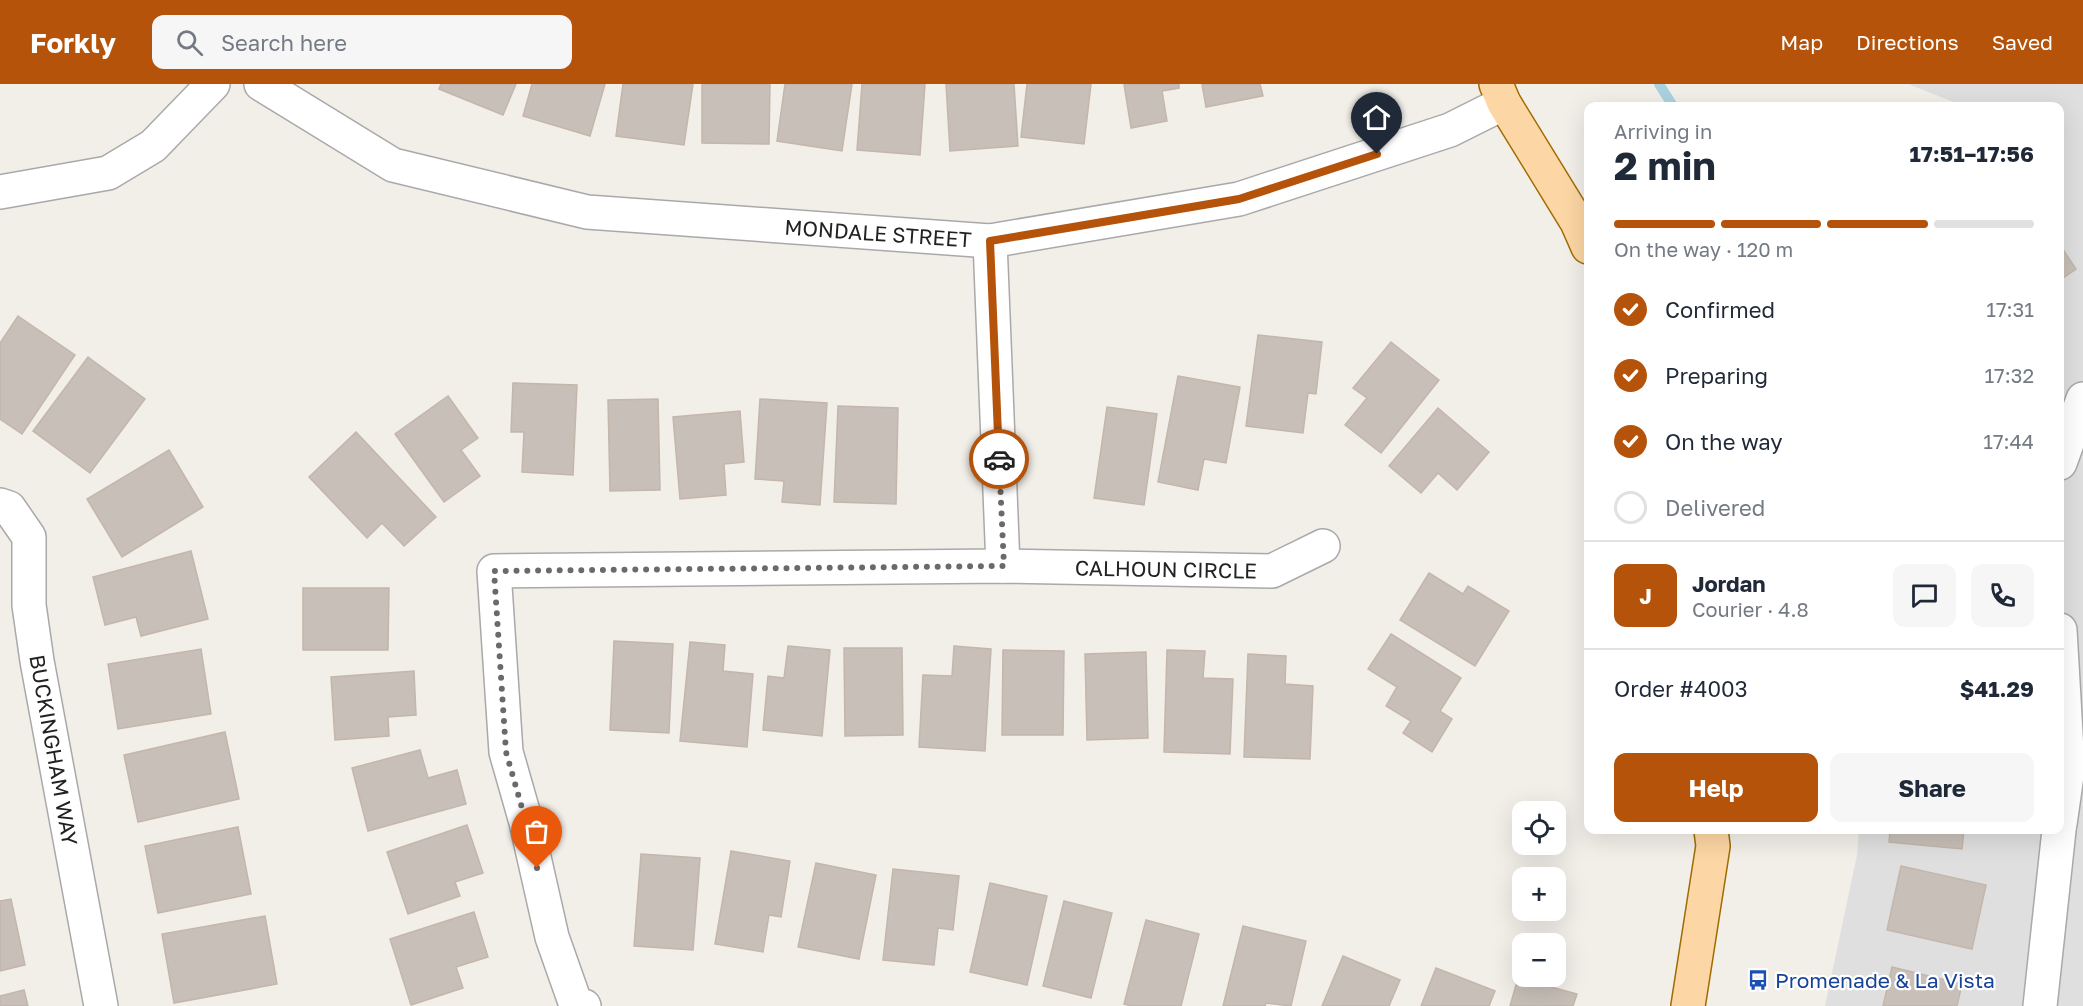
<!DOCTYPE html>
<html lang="en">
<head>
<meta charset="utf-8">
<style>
	:root { --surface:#fff; --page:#f6f6f7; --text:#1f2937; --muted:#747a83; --line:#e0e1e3; --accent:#b45309 }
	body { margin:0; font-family:"Golos Text",sans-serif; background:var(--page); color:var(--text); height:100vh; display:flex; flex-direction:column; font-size:22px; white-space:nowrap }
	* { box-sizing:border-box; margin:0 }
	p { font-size:20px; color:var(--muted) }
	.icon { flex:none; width:33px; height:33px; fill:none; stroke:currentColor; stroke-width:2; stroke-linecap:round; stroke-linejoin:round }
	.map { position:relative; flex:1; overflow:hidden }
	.details { position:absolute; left:1584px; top:18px; width:480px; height:732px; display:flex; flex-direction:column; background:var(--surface); border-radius:12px; box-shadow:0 6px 24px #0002 }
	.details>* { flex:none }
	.buttons { position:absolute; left:1512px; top:717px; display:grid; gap:12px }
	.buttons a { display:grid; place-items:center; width:54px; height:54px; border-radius:12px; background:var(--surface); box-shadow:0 6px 24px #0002; font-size:30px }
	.pin { position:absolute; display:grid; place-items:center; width:51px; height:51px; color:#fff; margin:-62px -26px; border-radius:50% 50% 50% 0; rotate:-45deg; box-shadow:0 0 6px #0007 }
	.pin .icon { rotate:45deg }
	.courier { position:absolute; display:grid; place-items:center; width:60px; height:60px; margin:-30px; border:4px solid #b45309; border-radius:50%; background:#fff; color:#222; box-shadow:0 2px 8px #0007 }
	.overview em { font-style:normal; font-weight:700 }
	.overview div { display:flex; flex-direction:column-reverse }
	.overview { display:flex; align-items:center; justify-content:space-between; height:102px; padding:0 30px }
	h1 { font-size:39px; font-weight:700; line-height:45px }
	.bar { display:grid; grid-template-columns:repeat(4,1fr); gap:9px 6px; align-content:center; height:72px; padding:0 30px }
	.bar i { height:8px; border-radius:4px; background:var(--line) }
	.bar .active { background:var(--accent) }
	.bar p { grid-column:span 4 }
	.line { display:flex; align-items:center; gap:15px; padding:0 30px; border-top:2px solid var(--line) }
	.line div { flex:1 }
	.round { display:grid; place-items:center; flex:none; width:63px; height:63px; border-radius:12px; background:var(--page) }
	ol { padding:0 30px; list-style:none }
	li { display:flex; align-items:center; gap:18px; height:66px }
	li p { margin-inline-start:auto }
	li .icon { padding:6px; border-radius:50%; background:var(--accent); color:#fff; stroke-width:4 }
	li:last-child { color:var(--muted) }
	li i { width:33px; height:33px; border:3px solid var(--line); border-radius:50% }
	.primary-button { display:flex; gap:12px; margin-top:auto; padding:12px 30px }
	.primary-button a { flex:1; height:69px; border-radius:12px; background:var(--accent); color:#fff; font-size:24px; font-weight:700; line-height:69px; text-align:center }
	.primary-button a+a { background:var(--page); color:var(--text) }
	header { display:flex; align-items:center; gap:36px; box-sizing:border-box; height:84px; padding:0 30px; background:var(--accent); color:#fff }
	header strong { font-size:28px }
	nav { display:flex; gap:33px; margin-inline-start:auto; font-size:21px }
	.search { width:420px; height:54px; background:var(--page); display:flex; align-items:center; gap:15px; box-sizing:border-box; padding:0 21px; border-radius:12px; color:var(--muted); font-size:22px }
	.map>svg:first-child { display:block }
</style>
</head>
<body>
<header>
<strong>Forkly</strong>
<div class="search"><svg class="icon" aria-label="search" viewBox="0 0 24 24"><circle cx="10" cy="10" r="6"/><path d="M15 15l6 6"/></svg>Search here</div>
<nav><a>Map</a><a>Directions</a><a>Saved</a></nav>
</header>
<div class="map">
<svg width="2083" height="922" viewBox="0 0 2083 922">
	<rect width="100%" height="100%" fill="#f2efe9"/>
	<path fill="#e0dfdf" d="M1908 0H2083V922H1825L1857 771 1859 746H2060V22H1964Z"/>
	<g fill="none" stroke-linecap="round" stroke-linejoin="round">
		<path stroke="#aad3df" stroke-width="10" d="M1659 0 1673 22"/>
	</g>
	<g fill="#c7bfb8" stroke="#c4b6ab" stroke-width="1.5">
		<path d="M441 0H516L503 31 439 5Z"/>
		<path d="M532 0H605L590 52 523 32Z"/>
		<path d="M623 0H693L684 61 616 52Z"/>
		<path d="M702 0H770L769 60 702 59Z"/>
		<path d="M785 0H852L842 67 777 57Z"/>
		<path d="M862 0H925L920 71 857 66Z"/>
		<path d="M946 0H1014L1018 62 950 67Z"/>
		<path d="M1027 0H1091L1084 60 1021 53Z"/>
		<path d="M1124 0H1179V4L1162 7 1167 37 1131 44Z"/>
		<path d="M1202 0H1260L1263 12 1206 23Z"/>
		<path d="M2060 161 2076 185 2060 196Z"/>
		<path d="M18 232 75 271 22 350 0 335V259Z"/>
		<path d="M1258 251 1322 258 1316 310 1308 309 1303 349 1246 342Z"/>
		<path d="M1391 258 1439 296 1381 369 1345 341 1367 314 1353 304Z"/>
		<path d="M88 273 145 315 90 389 33 347Z"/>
		<path d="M1178 292 1240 303 1226 379 1204 375 1198 406 1158 398Z"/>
		<path d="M513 299 577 301 573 391 522 388 524 348H511Z"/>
		<path d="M448 312 478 354 461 366 480 392 444 418 395 350Z"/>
		<path d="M658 315 660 406 610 407 608 316Z"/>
		<path d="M760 315 827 319 820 421 782 418 784 397 755 395Z"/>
		<path d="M838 322 898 324 896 420 834 418Z"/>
		<path d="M1107 323 1157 330 1144 421 1094 414Z"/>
		<path d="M1438 324 1489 368 1457 406 1438 389 1421 409 1389 382Z"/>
		<path d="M740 327 744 378 724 380 726 411 680 415 673 333Z"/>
		<path d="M356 348 436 433 404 462 382 439 367 454 309 393Z"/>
		<path d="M169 366 203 423 122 473 87 415Z"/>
		<path d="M191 467 208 535 141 552 136 533 105 541 93 493Z"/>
		<path d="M1429 489 1463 510 1468 502 1509 527 1475 582 1400 536Z"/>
		<path d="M303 504H389L388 566H303Z"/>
		<path d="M1391 550 1461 594 1440 627 1452 635 1432 668 1403 649 1411 637 1386 622 1397 603 1368 585Z"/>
		<path d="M614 557 673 560 669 649 610 646Z"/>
		<path d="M690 558 725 561 723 587 753 590 747 663 680 657Z"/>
		<path d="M788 562 830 566 822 652 763 646 768 592 784 594Z"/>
		<path d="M954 562 991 565 985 667 919 663 923 591 952 592Z"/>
		<path d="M844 564H902L903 651 845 652Z"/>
		<path d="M201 565 211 630 118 645 108 580Z"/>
		<path d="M1003 566 1064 567 1063 651H1002Z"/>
		<path d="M1167 566 1205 567 1203 594 1233 595 1230 670 1164 668Z"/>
		<path d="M1146 568 1148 654 1087 656 1085 570Z"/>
		<path d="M1248 570 1286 572 1285 600 1313 602 1310 675 1244 673Z"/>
		<path d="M414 587 416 631 388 633 389 652 335 656 331 593Z"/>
		<path d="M225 648 239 715 138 738 124 671Z"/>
		<path d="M420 666 428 694 457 686 466 720 368 747 352 684Z"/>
		<path d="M467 741 483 789 455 798 460 812 408 830 387 768Z"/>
		<path d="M238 743 251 810 158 829 145 762Z"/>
		<path d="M1890 746H1964L1962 765 1889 758Z"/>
		<path d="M731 767 790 777 781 833 769 831 763 868 715 860Z"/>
		<path d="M641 770 700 774 693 866 634 862Z"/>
		<path d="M816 779 876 791 859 875 798 863Z"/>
		<path d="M1901 782 1986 801 1972 865 1887 846Z"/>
		<path d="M893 785 959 792 953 846 938 844 934 881 883 876Z"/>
		<path d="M990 799 1047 812 1027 901 970 888Z"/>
		<path d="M11 815 25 881 0 887V817Z"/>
		<path d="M1064 817 1112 829 1091 914 1043 902Z"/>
		<path d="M474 828 488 873 456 883 463 904 411 921 390 855Z"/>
		<path d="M265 832 277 900 174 919 162 850Z"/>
		<path d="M1146 836 1199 850 1181 922H1131L1124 920Z"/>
		<path d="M1243 842 1306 857 1291 922 1266 919 1265 922H1223Z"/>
		<path d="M1343 872 1400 896 1389 922H1322Z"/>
		<path d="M1892 883 1962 900 1957 922H1883Z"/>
		<path d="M1436 884 1495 907 1489 922H1421Z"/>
		<path d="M1518 894 1577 910 1573 922H1510Z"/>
		<path d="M24 906 28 922H0V912Z"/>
	</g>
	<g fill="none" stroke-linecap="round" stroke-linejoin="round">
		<g stroke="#a9a9a9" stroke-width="36">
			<g id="minor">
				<path d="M261 0 393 81 587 128 990 157 1239 115 1450 46 1504 19"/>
				<path d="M0 108 108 89 153 62 213 0"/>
				<path d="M990 157 1003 482"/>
				<path d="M2060 379 2083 315"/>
				<path d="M0 421 9 424 29 453V521L37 577 101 922"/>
				<path d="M2060 546 2068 684 2060 740"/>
				<path d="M584 922 576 921 552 853 526 738 506 668 494 487 1003 482 1272 487 1323 462"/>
				<path d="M2040 922 2059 746"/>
			</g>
		</g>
		<g stroke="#a06b00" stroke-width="36">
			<g id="major">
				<path d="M1496 0 1504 19 1577 138 1588 163"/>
				<path d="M1688 922 1713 762 1711 746"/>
			</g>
		</g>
		<use href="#minor" stroke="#fff" stroke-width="33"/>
		<use href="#major" stroke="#fcd6a4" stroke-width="33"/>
	</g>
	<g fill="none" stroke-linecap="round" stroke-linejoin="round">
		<path stroke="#6b6a68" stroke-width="6" stroke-dasharray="0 10.8" d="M537 784 526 738 506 668 494 487 1004 482 999 375"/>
		<path stroke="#b45309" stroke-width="8" d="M999 375 990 157 1239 115 1377 70"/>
	</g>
	<defs>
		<g id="bus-bare" transform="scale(1.62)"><path d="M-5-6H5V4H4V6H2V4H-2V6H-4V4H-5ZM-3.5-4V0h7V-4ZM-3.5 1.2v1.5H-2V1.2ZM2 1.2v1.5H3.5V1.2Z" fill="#1a4fb4" stroke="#fff" stroke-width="2.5" paint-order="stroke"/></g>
	</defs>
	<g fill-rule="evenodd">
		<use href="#bus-bare" x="1758" y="896"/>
	</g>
	<g text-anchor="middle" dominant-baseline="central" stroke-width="4.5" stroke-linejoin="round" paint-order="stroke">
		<g font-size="21" fill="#222" stroke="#fff">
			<text transform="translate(878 149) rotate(4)">MONDALE STREET</text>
			<text transform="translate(1166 485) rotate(1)">CALHOUN CIRCLE</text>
			<text transform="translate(54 666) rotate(80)">BUCKINGHAM WAY</text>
		</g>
		<g font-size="21" fill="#164399" stroke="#fff" text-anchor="start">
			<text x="1775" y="896">Promenade &amp; La Vista</text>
		</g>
	</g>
</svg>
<div class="buttons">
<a><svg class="icon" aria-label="locate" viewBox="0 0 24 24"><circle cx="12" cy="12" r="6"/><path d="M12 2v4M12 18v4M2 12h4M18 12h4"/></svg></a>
<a>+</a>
<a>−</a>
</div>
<div class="pin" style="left:537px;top:784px;background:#ea580c"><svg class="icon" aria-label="bag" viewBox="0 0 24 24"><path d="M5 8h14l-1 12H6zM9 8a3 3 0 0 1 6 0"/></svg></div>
<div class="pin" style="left:1377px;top:70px;background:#1f2937"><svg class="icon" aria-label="home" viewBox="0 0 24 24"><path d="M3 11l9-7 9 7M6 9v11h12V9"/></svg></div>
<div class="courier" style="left:999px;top:375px"><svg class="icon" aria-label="car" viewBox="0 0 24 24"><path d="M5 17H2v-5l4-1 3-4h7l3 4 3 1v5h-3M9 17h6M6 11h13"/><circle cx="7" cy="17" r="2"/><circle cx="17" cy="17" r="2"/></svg></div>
<section class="details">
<div class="overview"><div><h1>2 min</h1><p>Arriving in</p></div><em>17:51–17:56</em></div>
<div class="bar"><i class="active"></i><i class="active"></i><i class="active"></i><i></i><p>On the way · 120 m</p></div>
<ol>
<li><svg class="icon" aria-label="check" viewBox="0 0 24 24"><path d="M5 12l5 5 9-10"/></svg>Confirmed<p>17:31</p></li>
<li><svg class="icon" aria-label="check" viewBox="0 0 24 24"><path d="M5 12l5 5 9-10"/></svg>Preparing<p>17:32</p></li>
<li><svg class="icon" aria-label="check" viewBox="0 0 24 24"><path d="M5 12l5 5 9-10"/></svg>On the way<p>17:44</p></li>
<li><i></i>Delivered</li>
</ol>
<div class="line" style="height:108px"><b class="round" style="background:var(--accent);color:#fff">J</b><div><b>Jordan</b><p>Courier · 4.8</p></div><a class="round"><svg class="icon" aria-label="chat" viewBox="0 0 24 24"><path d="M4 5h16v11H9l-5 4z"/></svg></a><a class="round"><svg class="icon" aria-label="phone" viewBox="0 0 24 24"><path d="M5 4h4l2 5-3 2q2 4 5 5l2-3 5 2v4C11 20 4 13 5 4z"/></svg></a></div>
<div class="line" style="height:78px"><div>Order #4003</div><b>$41.29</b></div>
<div class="primary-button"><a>Help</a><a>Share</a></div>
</section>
</div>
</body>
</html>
